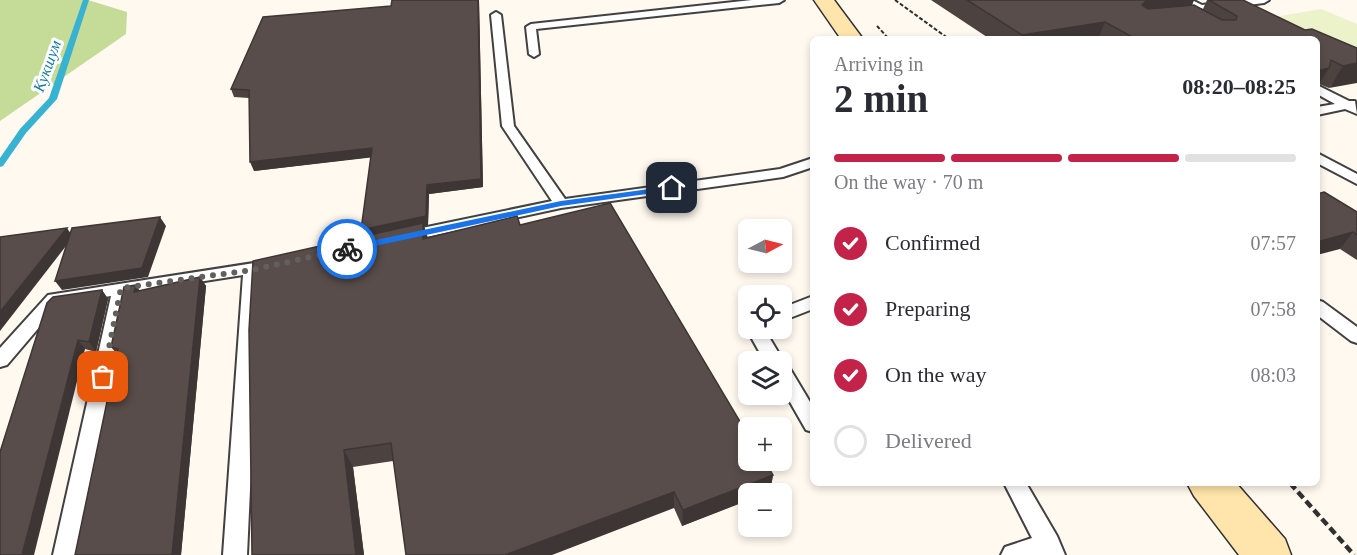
<!DOCTYPE html>
<html lang="en">
<head>
<meta charset="utf-8">
<style>
	:root { --surface:#fff; --page:#f2f2f3; --text:#2b2b33; --muted:#7c7c81; --line:#e1e1e2; --accent:#c32249 }
	body { margin:0; font-family:Georgia,serif; background:var(--page); color:var(--text); height:100vh; display:flex; flex-direction:column; font-size:22px; white-space:nowrap }
	* { box-sizing:border-box; margin:0 }
	p { font-size:20px; color:var(--muted) }
	.icon { flex:none; width:33px; height:33px; fill:none; stroke:currentColor; stroke-width:2; stroke-linecap:round; stroke-linejoin:round }
	.map { position:relative; flex:1; overflow:hidden }
	.drawer { position:absolute; left:810px; top:36px; width:510px; height:450px; display:flex; flex-direction:column; background:var(--surface); border-radius:9px; box-shadow:0 3px 9px #0003 }
	.drawer>* { flex:none }
	.needle { width:39px; rotate:83deg }
	.fabs { position:absolute; left:738px; top:219px; display:grid; gap:12px }
	.fabs a { display:grid; place-items:center; width:54px; height:54px; border-radius:9px; background:var(--surface); box-shadow:0 3px 9px #0003; font-size:30px }
	.pin { position:absolute; display:grid; place-items:center; width:51px; height:51px; color:#fff; margin:-26px; border-radius:12px; box-shadow:0 3px 9px #0006 }
	.courier { position:absolute; display:grid; place-items:center; width:60px; height:60px; margin:-30px; border:4px solid #1a73e8; border-radius:50%; background:#fff; color:#222; box-shadow:0 2px 8px #0007 }
	.summary em { font-style:normal; font-weight:700 }
	.summary div { display:flex; flex-direction:column-reverse }
	.summary { display:flex; align-items:center; justify-content:space-between; height:102px; padding:0 24px }
	h1 { font-size:39px; font-weight:700; line-height:45px }
	.bar { display:grid; grid-template-columns:repeat(4,1fr); gap:9px 6px; align-content:center; height:72px; padding:0 24px }
	.bar i { height:8px; border-radius:4px; background:var(--line) }
	.bar .active { background:var(--accent) }
	.bar p { grid-column:span 4 }
	ol { padding:0 24px; list-style:none }
	li { display:flex; align-items:center; gap:18px; height:66px }
	li p { margin-inline-start:auto }
	li .icon { padding:6px; border-radius:50%; background:var(--accent); color:#fff; stroke-width:4 }
	li:last-child { color:var(--muted) }
	li i { width:33px; height:33px; border:3px solid var(--line); border-radius:50% }
	.map>svg:first-child { display:block }
</style>
</head>
<body>
<div class="map">
<svg width="1357" height="555" viewBox="0 0 1357 555">
	<rect width="100%" height="100%" fill="#fff9f0"/>
	<path fill="#c4dc97" d="M0 0H88L127 12 126 34 0 121Z"/>
	<path fill="#ecf2ca" d="M1321 9 1357 24V61L1317 39 1262 19Z"/>
	<g fill="none" stroke-linecap="round" stroke-linejoin="round">
		<path fill="#38b2d1" fill-rule="evenodd" d="M83 0H89L57 99 26 133 3 166 0 167V158L20 129 49 98Z"/>
		<g stroke="#414141" stroke-width="4">
			<g id="lane">
				<path d="M752 0H784L779 3 536 29 539 54 534 57 529 54 526 27 531 24Z"/>
				<path d="M1180 0H1192L1202 5 1241 0H1269L1264 3 1201 11Z"/>
				<path d="M496 12 501 15 514 126 565 199 780 169 813 158V167L783 177 561 208 403 242 398 240 395 237 403 232 552 201 502 126 491 15Z"/>
				<path d="M1317 85 1349 101H1355L1357 114 1345 109 1317 115V107L1335 104 1317 94Z"/>
				<path d="M1317 153 1357 174V184L1317 163Z"/>
				<path d="M273 260 279 261 281 265 279 269 260 272 247 555H223L243 275 128 293 77 555H53L111 296 59 304 7 365 0 367V348L48 295Z"/>
				<path d="M813 296V309L782 321V308Z"/>
				<path d="M1317 300 1323 302 1357 327V343L1351 341 1317 315Z"/>
				<path d="M756 328H774L769 337 784 362 783 365 789 367 813 407V432L806 430 782 388V362H765L751 337Z"/>
				<path d="M1004 483H1026L1057 536 1065 555H1001L1005 547 1032 538Z"/>
			</g>
		</g>
		<g stroke="#303030" stroke-width="3">
			<g id="secondary">
				<path d="M814 0H834L863 39H841Z"/>
				<path d="M1187 483H1236L1285 539 1291 555H1239L1194 496Z"/>
			</g>
		</g>
		<g stroke="#303030" stroke-width="2" stroke-dasharray="4 2" stroke-linecap="butt">
			<path d="M895 0 949 39"/>
			<path d="M877 26 889 39"/>
		</g>
		<path stroke="#303030" stroke-width="4.5" stroke-dasharray="8 4" stroke-linecap="butt" d="M1290 483 1354 555"/>
		<use href="#lane" fill="#fff" fill-rule="evenodd"/>
		<use href="#secondary" fill="#ffe5ab" fill-rule="evenodd"/>
	</g>
	<g fill="#4c4240">
		<path d="M479 0 483 187 429 194 428 225 424 226 428 238 520 225 773 475 770 492 682 526 674 508 393 461 353 467 364 555H252L364 236 361 230 371 157 254 171 249 98 234 97 231 89Z"/>
		<path d="M931 0H1194L1192 5 1203 9 1207 0H1243L1305 30 1357 48 1329 88 1319 84 1317 87V39H990Z"/>
		<path d="M1357 212V260L1340 249Z"/>
		<path d="M200 277 206 286 181 555H75L117 354 111 347 140 291Z"/>
		<path d="M102 290 108 299 96 352 85 349 0 452Z"/>
	</g>
	<g fill="#3e3634">
		<path d="M478 0H479L483 187 429 194 428 225 424 226 428 239H364L361 230 427 185Z"/>
		<path d="M1147 0H1194L1190 9 1133 26 1142 5Z"/>
		<path d="M1105 22 1098 39H1021L1022 35Z"/>
		<path d="M1357 63V83L1329 88 1343 66Z"/>
		<path d="M1329 68 1317 87V71Z"/>
		<path d="M372 148 375 157 254 171 250 162Z"/>
		<path d="M160 217 166 226 148 277 62 290 55 281Z"/>
		<path d="M67 228 73 237 0 331V312Z"/>
		<path d="M1353 232 1340 249 1317 255V242Z"/>
		<path d="M200 277 206 286 181 555H172Z"/>
		<path d="M136 285 142 294 134 292Z"/>
		<path d="M102 290 108 299 96 352 89 342Z"/>
		<path d="M78 340 85 349 34 555H22Z"/>
		<path d="M344 450 353 467 364 555H356Z"/>
		<path d="M773 475 770 492 766 494H748V500L682 526 683 510Z"/>
		<path d="M674 492V508L552 555H505Z"/>
	</g>
	<g fill="#584d4a" stroke="#3e3634" stroke-width="1.5">
		<path d="M392 0H478L481 179 427 185 426 216 361 230 372 148 250 162 249 90 231 89 263 17 391 6Z"/>
		<path d="M967 0H1147L1142 5 1148 9 1194 5 1222 20H1236L1237 16 1209 0H1243L1305 30 1312 29 1357 48V63L1343 66 1331 60 1329 68 1317 71V39H1136L1105 22 1022 35Z"/>
		<path d="M1324 192 1357 212V235L1353 232 1317 242V194Z"/>
		<path d="M610 203 748 435V460H764L773 475 683 510 674 492 505 555H406L391 443 344 450 356 555H252L249 330 253 261 423 223V239L517 216 520 225Z"/>
		<path d="M160 217 142 268 55 281 72 228Z"/>
		<path d="M67 228 0 312V237Z"/>
		<path d="M200 277 172 555H75L118 349 111 347 124 287 136 285 134 292Z"/>
		<path d="M102 290 89 342 78 340 22 555H0V452L47 303 53 297Z"/>
	</g>
	<path fill="#1a73e8" d="M672 186 676 188 675 190 561 206 347 252 343 249 347 246 561 201Z"/>
	<g fill="none" stroke-linecap="round" stroke-linejoin="round">
		<path stroke="#62605d" stroke-width="6" stroke-dasharray="0 10.8" d="M103 377 121 288 252 270 347 249"/>
	</g>
	<g text-anchor="middle" dominant-baseline="central" stroke-width="6" stroke-linejoin="round" paint-order="stroke">
		<g font-size="16" font-style="italic" fill="#137b9e" stroke="#fff">
			<text transform="translate(47 66) rotate(-70)">Кукшум</text>
		</g>
	</g>
</svg>
<div class="fabs">
<a><svg class="needle" viewBox="-14 -14 28 28"><path d="M0-13l5 13h-10z" fill="#e53935"/><path d="M0 13l5-13h-10z" fill="#7c7c81"/></svg></a>
<a><svg class="icon" aria-label="locate" viewBox="0 0 24 24"><circle cx="12" cy="12" r="6"/><path d="M12 2v4M12 18v4M2 12h4M18 12h4"/></svg></a>
<a><svg class="icon" aria-label="layers" viewBox="0 0 24 24"><path d="M12 4l9 5-9 5-9-5zM3 14l9 5 9-5"/></svg></a>
<a>+</a>
<a>−</a>
</div>
<div class="pin" style="left:103px;top:377px;background:#ea580c"><svg class="icon" aria-label="bag" viewBox="0 0 24 24"><path d="M5 8h14l-1 12H6zM9 8a3 3 0 0 1 6 0"/></svg></div>
<div class="pin" style="left:672px;top:188px;background:#1f2937"><svg class="icon" aria-label="home" viewBox="0 0 24 24"><path d="M3 11l9-7 9 7M6 9v11h12V9"/></svg></div>
<div class="courier" style="left:347px;top:249px"><svg class="icon" aria-label="bike" viewBox="0 0 24 24"><circle cx="6" cy="16" r="4"/><circle cx="18" cy="16" r="4"/><path d="M6 16l4-8h5l3 8M10 8l3 8H6M13 5h3"/></svg></div>
<section class="drawer">
<div class="summary"><div><h1>2 min</h1><p>Arriving in</p></div><em>08:20–08:25</em></div>
<div class="bar"><i class="active"></i><i class="active"></i><i class="active"></i><i></i><p>On the way · 70 m</p></div>
<ol>
<li><svg class="icon" aria-label="check" viewBox="0 0 24 24"><path d="M5 12l5 5 9-10"/></svg>Confirmed<p>07:57</p></li>
<li><svg class="icon" aria-label="check" viewBox="0 0 24 24"><path d="M5 12l5 5 9-10"/></svg>Preparing<p>07:58</p></li>
<li><svg class="icon" aria-label="check" viewBox="0 0 24 24"><path d="M5 12l5 5 9-10"/></svg>On the way<p>08:03</p></li>
<li><i></i>Delivered</li>
</ol>
</section>
</div>
</body>
</html>
